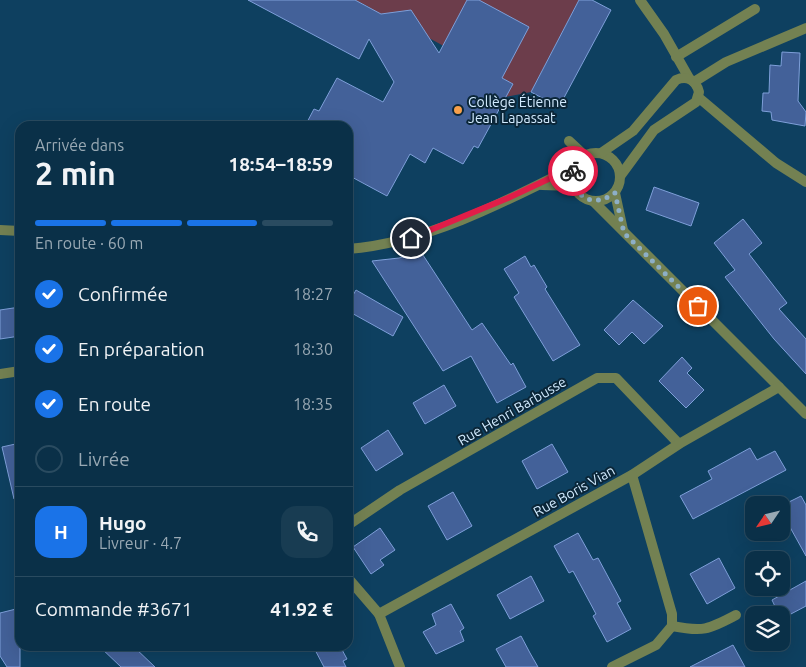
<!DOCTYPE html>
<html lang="fr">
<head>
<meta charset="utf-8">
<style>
	:root { --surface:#0a3048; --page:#183c52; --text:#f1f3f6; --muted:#99a9b4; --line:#2a4b60; --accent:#1a73e8 }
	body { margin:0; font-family:Ubuntu,sans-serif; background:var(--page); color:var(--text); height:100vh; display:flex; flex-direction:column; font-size:19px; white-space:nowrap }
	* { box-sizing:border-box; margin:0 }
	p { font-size:16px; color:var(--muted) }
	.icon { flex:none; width:28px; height:28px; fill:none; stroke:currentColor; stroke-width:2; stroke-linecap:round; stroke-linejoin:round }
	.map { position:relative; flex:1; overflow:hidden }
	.details { position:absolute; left:15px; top:121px; width:338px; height:530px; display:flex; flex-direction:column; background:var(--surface); border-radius:15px; box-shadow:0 5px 20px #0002,0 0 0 1px var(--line) }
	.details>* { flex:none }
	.needle { width:32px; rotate:235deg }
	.tools { position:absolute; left:745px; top:496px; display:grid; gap:10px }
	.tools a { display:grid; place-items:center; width:45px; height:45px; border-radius:10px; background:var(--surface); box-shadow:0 5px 20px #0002,0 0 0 1px var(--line); font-size:25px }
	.pin { position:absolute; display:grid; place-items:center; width:42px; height:42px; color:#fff; margin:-21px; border:2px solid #fff; border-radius:50%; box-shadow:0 1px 5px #0007 }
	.courier { position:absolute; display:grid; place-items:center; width:50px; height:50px; margin:-25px; border:4px solid #e11d48; border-radius:50%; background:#fff; color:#222; box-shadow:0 1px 6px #0007 }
	.head em { font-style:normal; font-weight:700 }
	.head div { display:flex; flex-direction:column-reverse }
	.head { display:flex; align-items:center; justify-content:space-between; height:85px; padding:0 20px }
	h1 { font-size:32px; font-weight:700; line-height:38px }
	.bar { display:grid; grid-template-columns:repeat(4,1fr); gap:8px 5px; align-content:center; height:60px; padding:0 20px }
	.bar i { height:6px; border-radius:4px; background:var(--line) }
	.bar .current { background:var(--accent) }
	.bar p { grid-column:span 4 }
	.line { display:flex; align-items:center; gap:12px; padding:0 20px; border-top:1px solid var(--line) }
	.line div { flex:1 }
	.round { display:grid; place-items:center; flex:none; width:52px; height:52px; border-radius:15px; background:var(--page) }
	ol { padding:0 20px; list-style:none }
	li { display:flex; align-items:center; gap:15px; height:55px }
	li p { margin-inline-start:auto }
	li .icon { padding:5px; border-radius:50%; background:var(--accent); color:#fff; stroke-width:4 }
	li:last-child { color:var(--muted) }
	li i { width:28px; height:28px; border:2px solid var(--line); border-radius:50% }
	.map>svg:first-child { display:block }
</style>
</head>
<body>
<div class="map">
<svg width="806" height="667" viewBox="0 0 806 667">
	<rect width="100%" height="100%" fill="#0e4060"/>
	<path fill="#6c3d4b" d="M355 0H579L531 92 505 97 508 81 429 38 411 11 371 15 361 21 369 7Z"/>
	<g fill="#436199" stroke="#7e9fd9">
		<path d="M248 0H355L381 14 411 10 439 53 467 0H479L529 27 502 78 513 84 478 148 474 146 463 164 433 148 425 163 410 154 387 196 348 175V126H305L314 109 319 111 337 78 383 102 394 82 369 39 359 59Z"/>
		<path d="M579 0H592L611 10 559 107 531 92Z"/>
		<path d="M782 52 800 53 798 101 806 112 805 126 772 120 771 112 762 111 763 93H769L770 65 781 66Z"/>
		<path d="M654 187 699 203 691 226 646 210Z"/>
		<path d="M743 219 762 243 749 254 787 303 779 309 806 339V374L774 339 725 277 735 270 714 243Z"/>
		<path d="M421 252 472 330 482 323 511 365 513 363 526 387 497 403 471 356 443 371 372 261 399 258Z"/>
		<path d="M525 256 531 267 534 265 547 287 545 289 580 345 553 361 514 297 519 293 504 269Z"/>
		<path d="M356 290 403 317 393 336 348 311V304Z"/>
		<path d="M633 300 663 326 644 344 632 332 619 345 604 330Z"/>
		<path d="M20 307V336L0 339V310Z"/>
		<path d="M682 357 692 368 687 373 704 390 686 408 659 381Z"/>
		<path d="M444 385 456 406 425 424 413 403Z"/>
		<path d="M388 430 403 454 376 471 361 448Z"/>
		<path d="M20 443V498L14 499 2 447Z"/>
		<path d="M552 444 568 472 537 489 522 461Z"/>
		<path d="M750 448 757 460 775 451 786 470 693 519 680 496 712 479 708 471Z"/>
		<path d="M453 492 472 526 447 540 428 506Z"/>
		<path d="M801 496 806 505V556L781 511V506Z"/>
		<path d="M380 528 395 550 380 560 384 565 371 574 353 547Z"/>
		<path d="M578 533 593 560 598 558 621 601 617 603 631 629 607 642 593 616 596 614 573 571 569 573 554 546Z"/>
		<path d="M719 558 735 588 707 604 690 574Z"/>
		<path d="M531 576 544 601 510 619 497 595Z"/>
		<path d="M806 581V606L789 615H779L772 600Z"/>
		<path d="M451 604 464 628 460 631 464 641 436 654 423 632 436 625 432 614Z"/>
		<path d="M20 608V667H7L0 656V613Z"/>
		<path d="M521 636 530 653 538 667H506L496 649Z"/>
		<path d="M733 645 745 667H690Z"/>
		<path d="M99 646H133L155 667H121Z"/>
		<path d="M313 646H340L347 659 343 661 346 667H324Z"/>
	</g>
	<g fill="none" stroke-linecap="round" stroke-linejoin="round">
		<g stroke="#738152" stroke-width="10">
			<path d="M676 57 755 9"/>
			<path d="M694 82 726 62 806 28"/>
			<path d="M569 141 585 156"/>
			<path d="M0 374 20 371"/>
			<path d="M672 626C703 632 708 630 736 615"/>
		</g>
		<g stroke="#738152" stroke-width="10">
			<path d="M640 0 664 34 689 78"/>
			<path d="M698 97 776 163 806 182"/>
			<circle cx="596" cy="177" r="24"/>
			<path d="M601 153 633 131 676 80C687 75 696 80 699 92L696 102 654 130 621 175"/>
			<path d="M542 185 573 186"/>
			<path d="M615 193 623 230"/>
			<path d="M593 201 806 414"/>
			<path d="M0 230 20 231"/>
			<path d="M348 249C426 243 505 202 574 167"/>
			<path d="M348 525 400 490 597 378H616L679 444"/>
			<path d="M348 578 379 614 400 667"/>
			<path d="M379 614 632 475 679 444 779 387"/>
			<path d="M612 667 656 645 672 626V614L632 475"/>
		</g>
	</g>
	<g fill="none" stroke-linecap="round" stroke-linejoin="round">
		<path stroke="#8dafc7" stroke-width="5" stroke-dasharray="0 9" d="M573 171 574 186C584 203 599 204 615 193L624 233 698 306"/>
		<path stroke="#e11d48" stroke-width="6" d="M411 238 508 198 574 167 573 171"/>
	</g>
	<circle fill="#f8a04b" stroke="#0b2638" stroke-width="2" cx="458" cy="110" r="5"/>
	<g text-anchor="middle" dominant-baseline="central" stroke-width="4" stroke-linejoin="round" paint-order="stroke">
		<g font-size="14" fill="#d2ebff" stroke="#0b2638" text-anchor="start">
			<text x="468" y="102">Collège Étienne<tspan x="468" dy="16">Jean Lapassat</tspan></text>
		</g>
		<g font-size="14" fill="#d2ebff" stroke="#0b2638">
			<text transform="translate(512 411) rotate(-30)">Rue Henri Barbusse</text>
			<text transform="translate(574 491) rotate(-29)">Rue Boris Vian</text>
		</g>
	</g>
</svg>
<div class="tools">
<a><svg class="needle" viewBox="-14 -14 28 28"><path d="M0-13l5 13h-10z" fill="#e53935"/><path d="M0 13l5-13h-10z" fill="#99a9b4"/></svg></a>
<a><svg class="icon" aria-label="locate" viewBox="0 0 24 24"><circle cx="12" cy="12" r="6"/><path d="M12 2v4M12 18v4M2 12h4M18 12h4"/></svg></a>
<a><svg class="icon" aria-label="layers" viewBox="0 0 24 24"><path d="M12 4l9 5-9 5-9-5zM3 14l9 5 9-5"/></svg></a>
</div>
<div class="pin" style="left:698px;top:306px;background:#ea580c"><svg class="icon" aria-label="bag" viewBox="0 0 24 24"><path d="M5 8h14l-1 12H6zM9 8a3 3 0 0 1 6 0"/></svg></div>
<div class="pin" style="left:411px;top:238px;background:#1f2937"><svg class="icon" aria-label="home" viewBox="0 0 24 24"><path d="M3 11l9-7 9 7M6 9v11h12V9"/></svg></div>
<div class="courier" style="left:573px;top:171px"><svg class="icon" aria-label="bike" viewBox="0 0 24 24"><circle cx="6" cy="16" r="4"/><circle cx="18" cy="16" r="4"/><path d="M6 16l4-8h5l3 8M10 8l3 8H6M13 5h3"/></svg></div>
<section class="details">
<div class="head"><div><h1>2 min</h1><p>Arrivée dans</p></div><em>18:54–18:59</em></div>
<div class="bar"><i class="current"></i><i class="current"></i><i class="current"></i><i></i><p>En route · 60 m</p></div>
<ol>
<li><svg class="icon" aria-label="check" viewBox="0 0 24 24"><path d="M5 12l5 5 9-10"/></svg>Confirmée<p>18:27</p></li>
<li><svg class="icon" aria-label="check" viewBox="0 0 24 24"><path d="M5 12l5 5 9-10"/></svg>En préparation<p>18:30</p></li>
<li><svg class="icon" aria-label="check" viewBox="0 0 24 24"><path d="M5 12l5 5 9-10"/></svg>En route<p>18:35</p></li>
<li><i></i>Livrée</li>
</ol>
<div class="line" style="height:90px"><b class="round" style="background:var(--accent);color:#fff">H</b><div><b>Hugo</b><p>Livreur · 4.7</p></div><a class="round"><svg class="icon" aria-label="phone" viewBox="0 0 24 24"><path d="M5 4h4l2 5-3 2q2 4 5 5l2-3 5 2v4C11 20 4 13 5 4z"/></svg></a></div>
<div class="line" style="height:65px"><div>Commande #3671</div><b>41.92 €</b></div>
</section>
</div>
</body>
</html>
